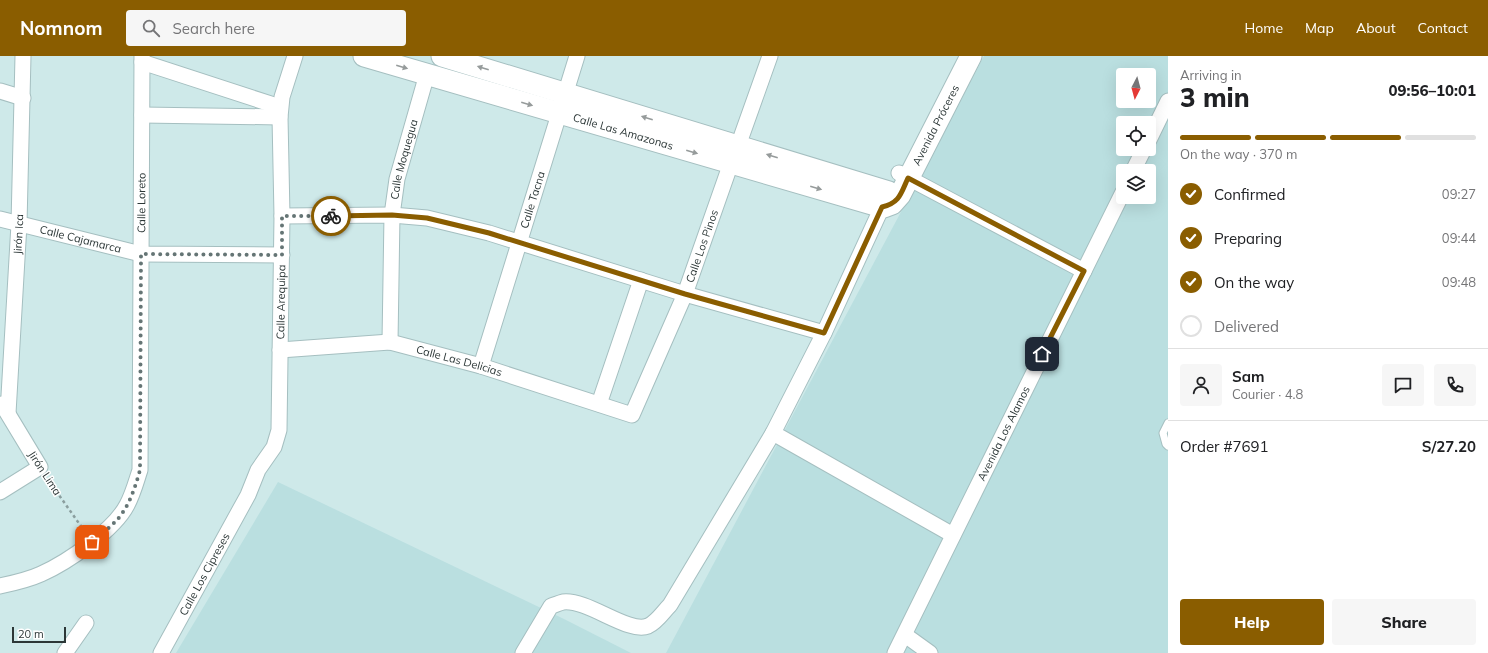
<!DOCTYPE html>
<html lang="en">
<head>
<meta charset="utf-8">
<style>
	:root { --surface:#fff; --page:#f6f6f6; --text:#202124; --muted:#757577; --line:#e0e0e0; --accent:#8a5d00 }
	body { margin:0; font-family:Mulish,sans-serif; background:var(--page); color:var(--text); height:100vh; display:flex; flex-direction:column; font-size:15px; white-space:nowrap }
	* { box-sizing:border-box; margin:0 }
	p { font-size:13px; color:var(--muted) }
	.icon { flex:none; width:22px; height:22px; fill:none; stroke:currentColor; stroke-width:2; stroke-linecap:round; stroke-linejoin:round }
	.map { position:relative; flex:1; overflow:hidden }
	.panel { display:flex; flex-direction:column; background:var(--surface); width:320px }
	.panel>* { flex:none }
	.needle { width:26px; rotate:186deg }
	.controls { position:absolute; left:1116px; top:12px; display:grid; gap:8px }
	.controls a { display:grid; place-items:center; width:40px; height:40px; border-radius:4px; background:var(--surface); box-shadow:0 4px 16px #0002; font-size:20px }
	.scale { position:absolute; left:12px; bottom:10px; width:54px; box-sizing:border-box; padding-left:4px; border:2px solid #2c3737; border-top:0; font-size:11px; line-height:14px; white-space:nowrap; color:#2c3737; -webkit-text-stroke:3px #fff; paint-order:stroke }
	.pin { position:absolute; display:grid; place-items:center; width:34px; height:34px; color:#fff; margin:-17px; border-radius:8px; box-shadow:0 2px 6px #0006 }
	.courier { position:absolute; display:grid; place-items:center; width:40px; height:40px; margin:-20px; border:3px solid #8a5d00; border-radius:50%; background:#fff; color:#222; box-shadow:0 1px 5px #0007 }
	.head em { font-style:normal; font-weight:800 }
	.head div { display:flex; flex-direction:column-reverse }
	.head { display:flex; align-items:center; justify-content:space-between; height:68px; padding:0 12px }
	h1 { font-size:26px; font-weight:800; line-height:30px }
	.bar { display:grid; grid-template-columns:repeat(4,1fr); gap:6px 4px; align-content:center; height:48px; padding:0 12px }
	.bar i { height:5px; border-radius:3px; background:var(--line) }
	.bar .active { background:var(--accent) }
	.bar p { grid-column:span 4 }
	.line { display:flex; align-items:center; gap:10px; padding:0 12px; border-top:1px solid var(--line) }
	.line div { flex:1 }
	.round { display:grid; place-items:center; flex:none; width:42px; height:42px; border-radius:4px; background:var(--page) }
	ol { padding:0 12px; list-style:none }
	li { display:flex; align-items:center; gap:12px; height:44px }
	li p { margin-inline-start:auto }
	li .icon { padding:4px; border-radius:50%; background:var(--accent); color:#fff; stroke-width:4 }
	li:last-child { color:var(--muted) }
	li i { width:22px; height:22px; border:2px solid var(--line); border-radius:50% }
	.action { display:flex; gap:8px; margin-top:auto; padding:8px 12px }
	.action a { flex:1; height:46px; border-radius:4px; background:var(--accent); color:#fff; font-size:16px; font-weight:800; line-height:46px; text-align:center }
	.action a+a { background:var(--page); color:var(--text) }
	header { display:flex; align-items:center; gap:24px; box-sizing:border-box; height:56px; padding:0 20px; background:var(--accent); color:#fff }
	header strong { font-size:19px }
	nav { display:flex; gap:22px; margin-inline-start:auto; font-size:14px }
	.search { width:280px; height:36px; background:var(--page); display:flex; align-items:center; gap:10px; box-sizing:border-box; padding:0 14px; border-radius:4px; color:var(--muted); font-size:15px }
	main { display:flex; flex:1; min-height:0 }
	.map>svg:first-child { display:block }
</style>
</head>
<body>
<header>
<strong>Nomnom</strong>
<div class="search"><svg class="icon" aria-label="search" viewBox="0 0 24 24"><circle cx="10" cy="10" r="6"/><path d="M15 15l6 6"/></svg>Search here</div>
<nav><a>Home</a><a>Map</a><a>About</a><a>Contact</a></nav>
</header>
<main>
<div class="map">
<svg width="1168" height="597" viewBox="0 0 1168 597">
	<rect width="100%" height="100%" fill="#cee9e9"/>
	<g fill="#badfe0" fill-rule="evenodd">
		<path d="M984 0H1168V597H666ZM1123 19H1149V45H1123ZM1123 67H1149V93H1123ZM1123 115H1149V141H1123Z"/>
		<path d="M278 426 564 563 631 597H176Z"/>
	</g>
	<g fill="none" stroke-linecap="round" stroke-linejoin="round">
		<g stroke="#a5bfc0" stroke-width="9">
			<path id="lane" d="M1168 367 1163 377 1166 388 1168 390"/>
		</g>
		<g stroke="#a5bfc0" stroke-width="17">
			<g id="street">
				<path d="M142 6 280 51"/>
				<path d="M0 35 23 42"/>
				<path d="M142 59 280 61"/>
				<path d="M1149 84 1168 45"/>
				<path d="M738 90 770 0"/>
				<path d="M1133 115 1144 93"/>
				<path d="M899 117 1084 215"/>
				<path d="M282 160 392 159 427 162 489 177 685 238 824 277"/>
				<path id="s1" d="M0 163 141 198 282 199"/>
				<path id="s2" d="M390 286 392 159 397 123 427 18"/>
				<path id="s3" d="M280 294 390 286 481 310 632 359 685 238 731 107"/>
				<path id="s4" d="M481 310 577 0"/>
				<path d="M599 348 641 224"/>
				<path id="s5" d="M8 357 19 168 23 0"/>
				<path d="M773 377 953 479"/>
				<path d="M0 436 40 411 2 348"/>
				<path id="s6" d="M0 530C14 527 28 524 41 518 68 506 114 474 127 449 133 438 136 426 140 414L142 0"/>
				<path d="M905 579 930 597"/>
				<path d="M65 597 86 567"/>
				<path id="s7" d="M161 597 248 439 258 414 274 391 279 374 282 160 280 61 282 41 295 0"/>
				<path d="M523 597 551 550C555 549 559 547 563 546 588 543 628 578 648 570 657 566 663 556 670 549L773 377 824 277 882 151"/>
				<path id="s8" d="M895 597 1123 136"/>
			</g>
		</g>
		<g stroke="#a5bfc0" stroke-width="23">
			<g id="secondary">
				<path id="s9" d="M364 0 882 151"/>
				<path d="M442 0 889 136"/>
				<path id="s10" d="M884 151 892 148 900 139 971 0"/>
			</g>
		</g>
		<path stroke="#8a9e9e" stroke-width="2.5" stroke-dasharray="3 3" stroke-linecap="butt" d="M49 425 83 473"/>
		<use href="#lane" stroke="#fff" stroke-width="7"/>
		<use href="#street" stroke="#fff" stroke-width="15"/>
		<use href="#secondary" stroke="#fff" stroke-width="21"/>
	</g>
	<defs><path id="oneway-solid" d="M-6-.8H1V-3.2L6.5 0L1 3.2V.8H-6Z"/></defs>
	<g fill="#969b9b">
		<use href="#oneway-solid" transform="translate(402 11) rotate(16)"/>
		<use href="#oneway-solid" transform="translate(483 12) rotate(-163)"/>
		<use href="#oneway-solid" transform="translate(527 48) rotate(16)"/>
		<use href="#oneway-solid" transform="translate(647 62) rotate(-163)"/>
		<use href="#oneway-solid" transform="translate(692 96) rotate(16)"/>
		<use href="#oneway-solid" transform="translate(772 100) rotate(-163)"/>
		<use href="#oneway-solid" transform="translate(816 132) rotate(16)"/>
	</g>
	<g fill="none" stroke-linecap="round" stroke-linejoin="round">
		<path stroke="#657575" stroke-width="4" stroke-dasharray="0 7.2" d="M92 486C100 479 109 472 116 465 129 451 135 432 140 414L141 198 282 199V160H331"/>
		<path stroke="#8a5d00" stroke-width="5" d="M331 160 392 159 427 162 489 177 685 238 824 277 882 151C900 147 901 137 908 122L1084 215 1042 298"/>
	</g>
	<g text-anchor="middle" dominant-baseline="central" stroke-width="3" stroke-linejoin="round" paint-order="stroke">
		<g font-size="11" fill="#2c3737" stroke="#fff">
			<text stroke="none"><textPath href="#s10" startOffset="99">Avenida Próceres</textPath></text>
			<text stroke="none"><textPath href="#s9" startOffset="270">Calle Las Amazonas</textPath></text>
			<text stroke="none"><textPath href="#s2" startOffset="184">Calle Moquegua</textPath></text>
			<text stroke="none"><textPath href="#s4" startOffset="174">Calle Tacna</textPath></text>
			<text stroke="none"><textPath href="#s6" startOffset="459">Calle Loreto</textPath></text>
			<text stroke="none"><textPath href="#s5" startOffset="179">Jirón Ica</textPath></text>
			<text stroke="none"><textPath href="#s1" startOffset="83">Calle Cajamarca</textPath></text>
			<text stroke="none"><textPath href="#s3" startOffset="546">Calle Los Pinos</textPath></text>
			<text stroke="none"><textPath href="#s7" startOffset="381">Calle Arequipa</textPath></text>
			<text stroke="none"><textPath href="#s3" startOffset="182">Calle Las Delicias</textPath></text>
			<text stroke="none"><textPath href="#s8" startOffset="245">Avenida Los Alamos</textPath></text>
			<text transform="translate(45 417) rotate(57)">Jirón Lima</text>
			<text stroke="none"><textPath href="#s7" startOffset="90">Calle Los Cipreses</textPath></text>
		</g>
	</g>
</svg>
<div class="controls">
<a><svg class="needle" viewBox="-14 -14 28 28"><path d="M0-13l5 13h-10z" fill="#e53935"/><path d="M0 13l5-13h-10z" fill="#757577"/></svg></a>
<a><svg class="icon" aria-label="locate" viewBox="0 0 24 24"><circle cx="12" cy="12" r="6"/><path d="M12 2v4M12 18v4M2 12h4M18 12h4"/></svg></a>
<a><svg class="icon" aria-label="layers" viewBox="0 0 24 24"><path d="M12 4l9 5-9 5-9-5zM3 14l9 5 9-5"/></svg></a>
</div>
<div class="scale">20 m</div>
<div class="pin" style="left:92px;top:486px;background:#ea580c"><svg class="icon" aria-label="bag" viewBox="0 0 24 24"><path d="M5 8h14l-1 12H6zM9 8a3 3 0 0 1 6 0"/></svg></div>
<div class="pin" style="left:1042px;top:298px;background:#1f2937"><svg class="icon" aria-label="home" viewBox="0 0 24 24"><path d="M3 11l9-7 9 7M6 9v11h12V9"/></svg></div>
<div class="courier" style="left:331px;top:160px"><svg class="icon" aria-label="bike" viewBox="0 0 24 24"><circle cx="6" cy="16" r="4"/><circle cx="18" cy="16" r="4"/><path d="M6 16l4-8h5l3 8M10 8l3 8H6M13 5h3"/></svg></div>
</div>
<section class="panel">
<div class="head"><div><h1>3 min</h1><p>Arriving in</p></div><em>09:56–10:01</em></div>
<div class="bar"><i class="active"></i><i class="active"></i><i class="active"></i><i></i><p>On the way · 370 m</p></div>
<ol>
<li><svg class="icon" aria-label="check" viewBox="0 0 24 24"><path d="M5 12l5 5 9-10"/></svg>Confirmed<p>09:27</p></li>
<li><svg class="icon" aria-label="check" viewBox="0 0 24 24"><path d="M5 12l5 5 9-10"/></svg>Preparing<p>09:44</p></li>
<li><svg class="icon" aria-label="check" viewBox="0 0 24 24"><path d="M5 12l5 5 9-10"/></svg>On the way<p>09:48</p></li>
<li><i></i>Delivered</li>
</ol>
<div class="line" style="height:72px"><a class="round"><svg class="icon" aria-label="person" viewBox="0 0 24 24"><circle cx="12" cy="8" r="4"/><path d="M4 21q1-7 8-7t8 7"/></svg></a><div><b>Sam</b><p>Courier · 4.8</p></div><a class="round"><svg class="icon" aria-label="chat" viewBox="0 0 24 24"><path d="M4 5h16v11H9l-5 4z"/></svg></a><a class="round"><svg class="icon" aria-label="phone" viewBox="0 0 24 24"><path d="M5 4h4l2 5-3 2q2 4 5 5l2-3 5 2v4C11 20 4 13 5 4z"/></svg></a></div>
<div class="line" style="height:52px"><div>Order #7691</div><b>S/27.20</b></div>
<div class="action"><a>Help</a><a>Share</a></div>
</section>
</main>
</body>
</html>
